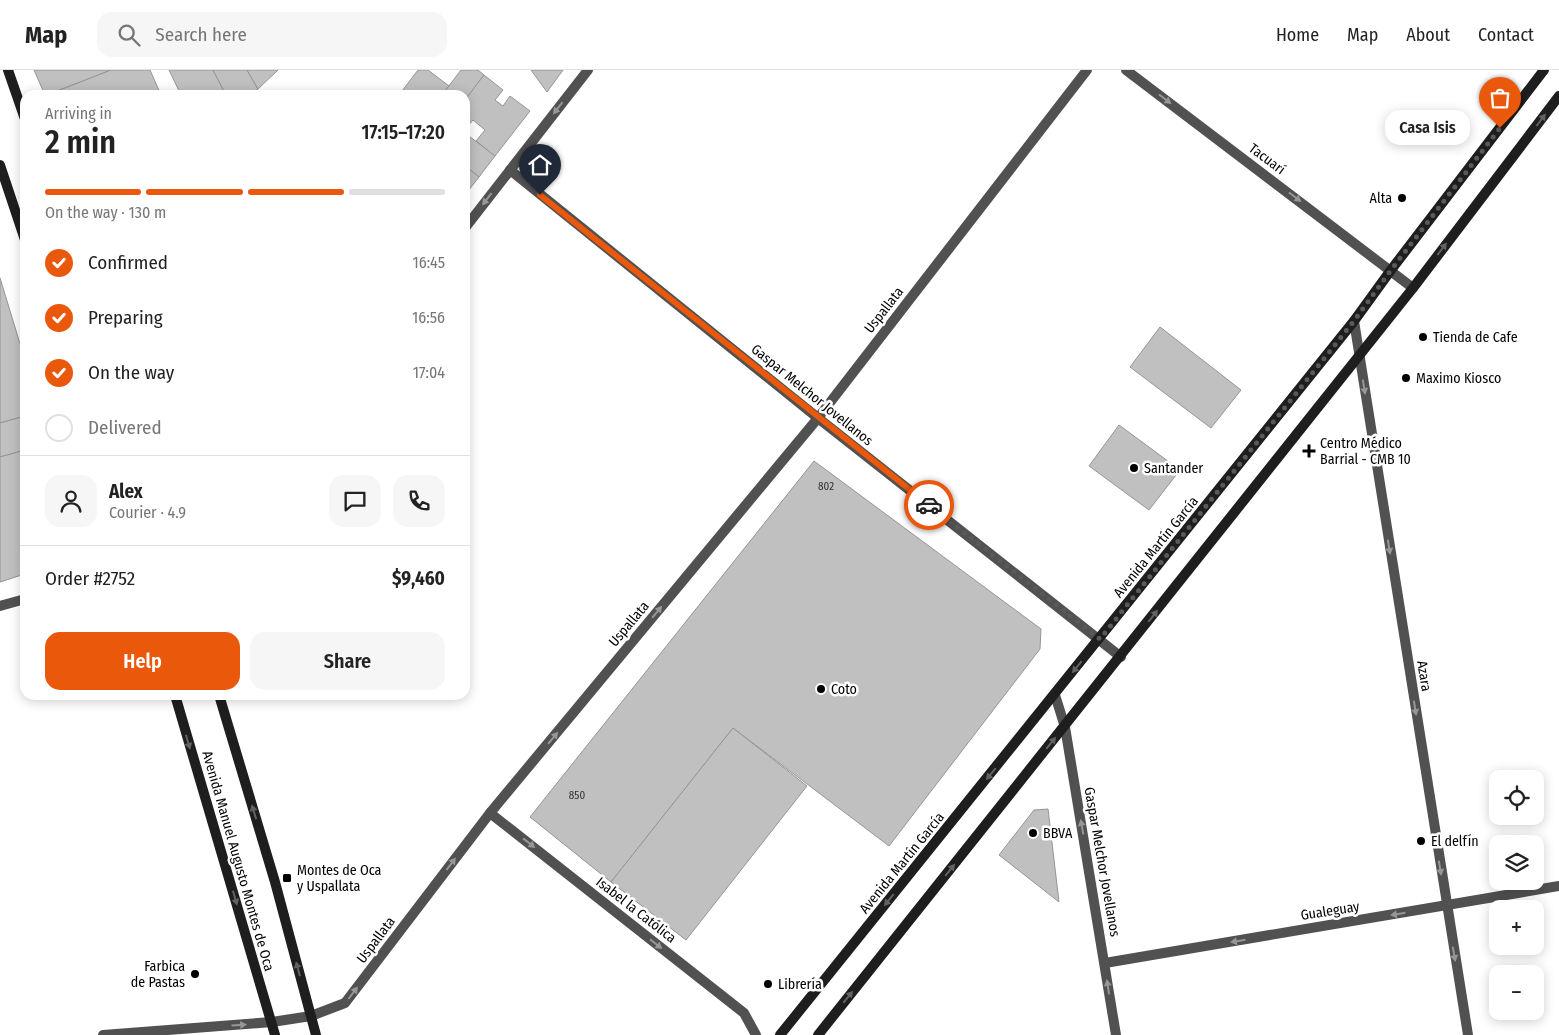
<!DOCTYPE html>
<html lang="en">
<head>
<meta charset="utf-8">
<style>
	:root { --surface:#fff; --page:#f6f6f6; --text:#222; --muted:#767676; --line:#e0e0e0; --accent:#ea580c }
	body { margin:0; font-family:"Fira Sans Condensed",sans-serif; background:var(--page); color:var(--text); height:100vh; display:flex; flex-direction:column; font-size:19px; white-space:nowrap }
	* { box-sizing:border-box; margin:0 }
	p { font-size:16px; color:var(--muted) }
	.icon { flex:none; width:28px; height:28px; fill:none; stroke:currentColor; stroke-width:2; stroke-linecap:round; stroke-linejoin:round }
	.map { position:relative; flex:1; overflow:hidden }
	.panel { position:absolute; left:20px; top:20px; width:450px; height:610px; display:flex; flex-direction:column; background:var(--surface); border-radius:15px; box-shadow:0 2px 12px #0003 }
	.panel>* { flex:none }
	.controls { position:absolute; left:1489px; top:700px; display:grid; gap:10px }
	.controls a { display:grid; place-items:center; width:55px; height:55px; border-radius:10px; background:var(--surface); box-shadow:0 2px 12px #0003; font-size:25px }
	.pin { position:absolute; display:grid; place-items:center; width:42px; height:42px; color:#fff; margin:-51px -21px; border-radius:50% 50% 50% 0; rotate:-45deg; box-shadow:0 0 5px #0007 }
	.pin .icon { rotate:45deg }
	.courier { position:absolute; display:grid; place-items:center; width:50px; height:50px; margin:-25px; border:4px solid #ea580c; border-radius:50%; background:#fff; color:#222; box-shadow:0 1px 6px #0007 }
	.bubble { position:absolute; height:35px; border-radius:15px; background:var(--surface); box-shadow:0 2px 12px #0003; font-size:16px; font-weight:600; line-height:35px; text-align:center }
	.summary em { font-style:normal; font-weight:600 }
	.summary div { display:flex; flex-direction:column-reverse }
	.summary { display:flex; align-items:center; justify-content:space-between; height:85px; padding:0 25px }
	h1 { font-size:32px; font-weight:600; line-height:38px }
	.bar { display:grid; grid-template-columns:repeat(4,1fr); gap:8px 5px; align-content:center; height:60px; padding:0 25px }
	.bar i { height:6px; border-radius:4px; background:var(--line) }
	.bar .active { background:var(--accent) }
	.bar p { grid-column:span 4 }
	.line { display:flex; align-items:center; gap:12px; padding:0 25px; border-top:1px solid var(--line) }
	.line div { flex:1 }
	.round { display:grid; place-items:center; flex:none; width:52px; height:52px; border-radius:15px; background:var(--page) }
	ol { padding:0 25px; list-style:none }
	li { display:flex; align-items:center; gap:15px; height:55px }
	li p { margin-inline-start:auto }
	li .icon { padding:5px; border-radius:50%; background:var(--accent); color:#fff; stroke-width:4 }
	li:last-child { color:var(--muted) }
	li i { width:28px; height:28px; border:2px solid var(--line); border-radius:50% }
	.button { display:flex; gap:10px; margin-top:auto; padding:10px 25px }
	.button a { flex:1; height:58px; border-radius:15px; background:var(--accent); color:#fff; font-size:20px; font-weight:600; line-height:58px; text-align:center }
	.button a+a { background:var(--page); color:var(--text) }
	header { display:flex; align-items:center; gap:30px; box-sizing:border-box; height:70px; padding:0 25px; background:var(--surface); border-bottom:1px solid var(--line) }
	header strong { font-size:24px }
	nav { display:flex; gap:28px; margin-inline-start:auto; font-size:18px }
	.search { width:350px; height:45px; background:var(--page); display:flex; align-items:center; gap:12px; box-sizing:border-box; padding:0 18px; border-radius:15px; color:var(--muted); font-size:19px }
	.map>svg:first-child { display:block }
</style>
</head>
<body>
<header>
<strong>Map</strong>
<div class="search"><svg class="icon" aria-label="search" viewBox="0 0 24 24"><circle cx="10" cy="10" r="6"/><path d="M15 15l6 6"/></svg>Search here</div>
<nav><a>Home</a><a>Map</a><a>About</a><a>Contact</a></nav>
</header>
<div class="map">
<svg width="1559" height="965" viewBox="0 0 1559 965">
	<rect width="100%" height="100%" fill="#fff"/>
	<g fill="#c0c0c0" stroke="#959595">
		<path d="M34 0H111L47 25H45Z"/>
		<path d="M111 0H150L161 25H47Z"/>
		<path d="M169 0H213L226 25H181Z"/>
		<path d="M213 0H247L258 19 250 25H226Z"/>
		<path d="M247 0H278L258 19Z"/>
		<path d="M418 0H428L449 16 442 25H399Z"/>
		<path d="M461 0H478L484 5 465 30V25H442Z"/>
		<path d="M531 0H563L547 22Z"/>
		<path d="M484 5 503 20 495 30 503 36 510 26 530 41 495 86 476 71 485 60 473 50 465 59V30Z"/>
		<path d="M465 63 495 86 479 107 465 96Z"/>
		<path d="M465 96 479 107 465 125Z"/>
		<path d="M0 208 25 290V346L0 353Z"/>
		<path d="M1160 257 1241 320 1211 358 1130 297Z"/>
		<path d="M25 346V380L0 387V353Z"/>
		<path d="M1119 355 1180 400 1149 440 1089 396Z"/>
		<path d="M25 380V504L0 512V387Z"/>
		<path d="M814 391 1041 559 1040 579 889 776 733 658 611 812 530 747Z"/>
		<path d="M733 658 807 716 686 870 611 812Z"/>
		<path d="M1048 739 1059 832 999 785 1034 740Z"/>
	</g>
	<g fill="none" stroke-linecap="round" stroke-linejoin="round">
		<g stroke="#515151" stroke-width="10">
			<path d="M1126 0 1413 218"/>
			<path d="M510 100 818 348 1121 587"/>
			<path d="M465 158 588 0"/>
			<path d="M1354 251 1468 965"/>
			<path d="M0 536 25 529"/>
			<path d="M1055 625 1065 657 1116 965"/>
			<path d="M490 743 744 943 756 965"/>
			<path d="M1105 893 1559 816"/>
			<path d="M103 965 272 952 311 946 345 933 490 743 818 348 1087 0"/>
		</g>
		<g stroke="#1e1e1e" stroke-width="10">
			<path d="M8 0 25 49"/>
			<path d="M0 95 25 170"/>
			<path d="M175 625 275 965"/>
			<path d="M219 625 275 812 316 965"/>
			<path d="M780 965 1354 251 1391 200 1544 0"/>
			<path d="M818 965 1413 218 1559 26"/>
		</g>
	</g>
	<defs><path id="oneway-solid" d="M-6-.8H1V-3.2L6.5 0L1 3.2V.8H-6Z" transform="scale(1.25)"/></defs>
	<g fill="#979797">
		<use href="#oneway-solid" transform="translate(1165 29) rotate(37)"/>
		<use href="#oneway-solid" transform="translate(558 38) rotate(128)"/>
		<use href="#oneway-solid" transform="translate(1295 127) rotate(37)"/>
		<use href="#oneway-solid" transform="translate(487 129) rotate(128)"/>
		<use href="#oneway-solid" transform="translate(1364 317) rotate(81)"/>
		<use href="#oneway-solid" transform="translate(1389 477) rotate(81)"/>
		<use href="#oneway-solid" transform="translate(657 542) rotate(-50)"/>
		<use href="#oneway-solid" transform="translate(1415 638) rotate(81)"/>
		<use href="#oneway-solid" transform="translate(553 668) rotate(-50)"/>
		<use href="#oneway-solid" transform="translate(1082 757) rotate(-100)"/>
		<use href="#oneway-solid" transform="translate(529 773) rotate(38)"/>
		<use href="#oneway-solid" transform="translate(451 794) rotate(-53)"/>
		<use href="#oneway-solid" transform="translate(1440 798) rotate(81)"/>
		<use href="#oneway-solid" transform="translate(1398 844) rotate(171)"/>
		<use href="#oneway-solid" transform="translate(1238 871) rotate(171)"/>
		<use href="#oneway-solid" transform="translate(656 874) rotate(38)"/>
		<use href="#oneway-solid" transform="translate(1454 884) rotate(80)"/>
		<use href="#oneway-solid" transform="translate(1108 917) rotate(-99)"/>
		<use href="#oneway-solid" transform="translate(353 923) rotate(-53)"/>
		<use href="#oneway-solid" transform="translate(239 955) rotate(-4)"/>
	</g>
	<g fill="#626262">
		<use href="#oneway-solid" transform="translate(1541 50) rotate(-53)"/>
		<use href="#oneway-solid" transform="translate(1442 179) rotate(-53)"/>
		<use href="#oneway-solid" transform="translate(1153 546) rotate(-52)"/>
		<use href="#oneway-solid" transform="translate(1077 597) rotate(129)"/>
		<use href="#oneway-solid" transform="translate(188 672) rotate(74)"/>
		<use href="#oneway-solid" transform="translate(1051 673) rotate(-51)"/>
		<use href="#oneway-solid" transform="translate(991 704) rotate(129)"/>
		<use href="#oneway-solid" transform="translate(254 742) rotate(-107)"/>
		<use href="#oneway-solid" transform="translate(950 800) rotate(-51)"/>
		<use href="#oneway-solid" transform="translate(235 828) rotate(74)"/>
		<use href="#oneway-solid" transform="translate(889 830) rotate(129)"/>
		<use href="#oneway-solid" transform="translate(298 899) rotate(-105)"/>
		<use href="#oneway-solid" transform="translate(848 927) rotate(-51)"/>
	</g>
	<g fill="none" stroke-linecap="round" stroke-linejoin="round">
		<path stroke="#595959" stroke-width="5" stroke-dasharray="0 9" d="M929 435 1100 569 1354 251 1391 200 1500 58"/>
		<path stroke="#ea580c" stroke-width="6" d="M540 125 929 435"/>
	</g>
	<g fill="#000" stroke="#fff" stroke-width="2">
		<circle cx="1402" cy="128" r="5"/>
		<circle cx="1423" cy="267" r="5"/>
		<circle cx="1406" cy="308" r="5"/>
		<path d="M1306.5 373.5h5v5h5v5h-5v5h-5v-5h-5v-5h5z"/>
		<circle cx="1134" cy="398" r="5"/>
		<circle cx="821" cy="619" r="5"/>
		<circle cx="1033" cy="763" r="5"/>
		<circle cx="1421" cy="771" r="5"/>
		<rect x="282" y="803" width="10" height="10" rx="2.5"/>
		<circle cx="195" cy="904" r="5"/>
		<circle cx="768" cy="914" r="5"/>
	</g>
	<g text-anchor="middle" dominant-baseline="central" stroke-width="5" stroke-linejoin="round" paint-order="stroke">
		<g font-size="11" fill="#303030">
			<text x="826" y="416">802</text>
			<text x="577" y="725">850</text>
		</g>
		<g font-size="14" fill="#000" stroke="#fff">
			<text transform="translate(1267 89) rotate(37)">Tacuarí</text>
			<text transform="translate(884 240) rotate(-52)">Uspallata</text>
			<text transform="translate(812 325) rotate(39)">Gaspar Melchor Jovellanos</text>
			<text transform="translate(1156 477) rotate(-51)">Avenida Martín García</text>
			<text transform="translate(629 554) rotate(-50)">Uspallata</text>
			<text transform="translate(1424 606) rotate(81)">Azara</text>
			<text transform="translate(238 791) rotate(74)">Avenida Manuel Augusto Montes de Oca</text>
			<text transform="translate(1102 792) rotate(80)">Gaspar Melchor Jovellanos</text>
			<text transform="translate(902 793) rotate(-51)">Avenida Martín García</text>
			<text transform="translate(636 840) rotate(38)">Isabel la Católica</text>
			<text transform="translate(1330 841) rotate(-9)">Gualeguay</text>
			<text transform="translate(376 870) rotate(-53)">Uspallata</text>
		</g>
		<g font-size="14" fill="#000" stroke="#fff" text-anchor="start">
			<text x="1392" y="128" text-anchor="end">Alta</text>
			<text x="1433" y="267">Tienda de Cafe</text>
			<text x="1416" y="308">Maximo Kiosco</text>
			<text x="1320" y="373">Centro Médico<tspan x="1320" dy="16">Barrial - CMB 10</tspan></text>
			<text x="1144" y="398">Santander</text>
			<text x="831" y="619">Coto</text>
			<text x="1043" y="763">BBVA</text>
			<text x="1431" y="771">El delfín</text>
			<text x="297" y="800">Montes de Oca<tspan x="297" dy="16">y Uspallata</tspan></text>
			<text x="185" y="896" text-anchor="end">Farbica<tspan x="185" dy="16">de Pastas</tspan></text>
			<text x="778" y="914">Librería</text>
		</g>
	</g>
</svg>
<div class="controls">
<a><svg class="icon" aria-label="locate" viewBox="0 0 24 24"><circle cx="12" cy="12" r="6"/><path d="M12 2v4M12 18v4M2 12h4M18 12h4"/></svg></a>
<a><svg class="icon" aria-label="layers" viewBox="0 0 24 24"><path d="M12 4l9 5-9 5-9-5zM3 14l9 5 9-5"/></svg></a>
<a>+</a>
<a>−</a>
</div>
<div class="pin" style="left:1500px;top:58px;background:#ea580c"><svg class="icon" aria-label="bag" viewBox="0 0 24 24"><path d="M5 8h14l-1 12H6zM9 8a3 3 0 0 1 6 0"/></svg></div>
<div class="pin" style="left:540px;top:125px;background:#1f2937"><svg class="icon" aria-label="home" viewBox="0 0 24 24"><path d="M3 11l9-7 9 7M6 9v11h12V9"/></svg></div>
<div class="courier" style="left:929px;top:435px"><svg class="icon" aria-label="car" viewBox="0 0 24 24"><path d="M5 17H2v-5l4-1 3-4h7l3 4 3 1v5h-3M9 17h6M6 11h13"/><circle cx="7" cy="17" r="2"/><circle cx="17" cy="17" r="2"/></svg></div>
<div class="bubble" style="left:1385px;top:40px;width:85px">Casa Isis</div>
<section class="panel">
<div class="summary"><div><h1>2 min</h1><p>Arriving in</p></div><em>17:15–17:20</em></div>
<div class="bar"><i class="active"></i><i class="active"></i><i class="active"></i><i></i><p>On the way · 130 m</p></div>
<ol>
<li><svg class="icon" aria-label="check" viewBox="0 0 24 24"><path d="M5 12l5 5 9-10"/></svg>Confirmed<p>16:45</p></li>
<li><svg class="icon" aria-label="check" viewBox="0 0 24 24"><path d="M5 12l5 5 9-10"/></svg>Preparing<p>16:56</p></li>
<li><svg class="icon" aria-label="check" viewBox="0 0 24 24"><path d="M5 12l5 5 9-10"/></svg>On the way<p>17:04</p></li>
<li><i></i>Delivered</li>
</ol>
<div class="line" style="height:90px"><a class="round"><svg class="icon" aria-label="person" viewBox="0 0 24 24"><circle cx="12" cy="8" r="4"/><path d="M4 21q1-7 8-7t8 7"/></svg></a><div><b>Alex</b><p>Courier · 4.9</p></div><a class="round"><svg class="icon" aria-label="chat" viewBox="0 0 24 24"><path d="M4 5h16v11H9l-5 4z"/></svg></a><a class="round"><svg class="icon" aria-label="phone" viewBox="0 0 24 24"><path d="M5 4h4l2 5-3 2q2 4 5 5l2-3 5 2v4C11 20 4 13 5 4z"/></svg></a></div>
<div class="line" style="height:65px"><div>Order #2752</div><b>$9,460</b></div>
<div class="button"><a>Help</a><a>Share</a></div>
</section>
</div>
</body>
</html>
